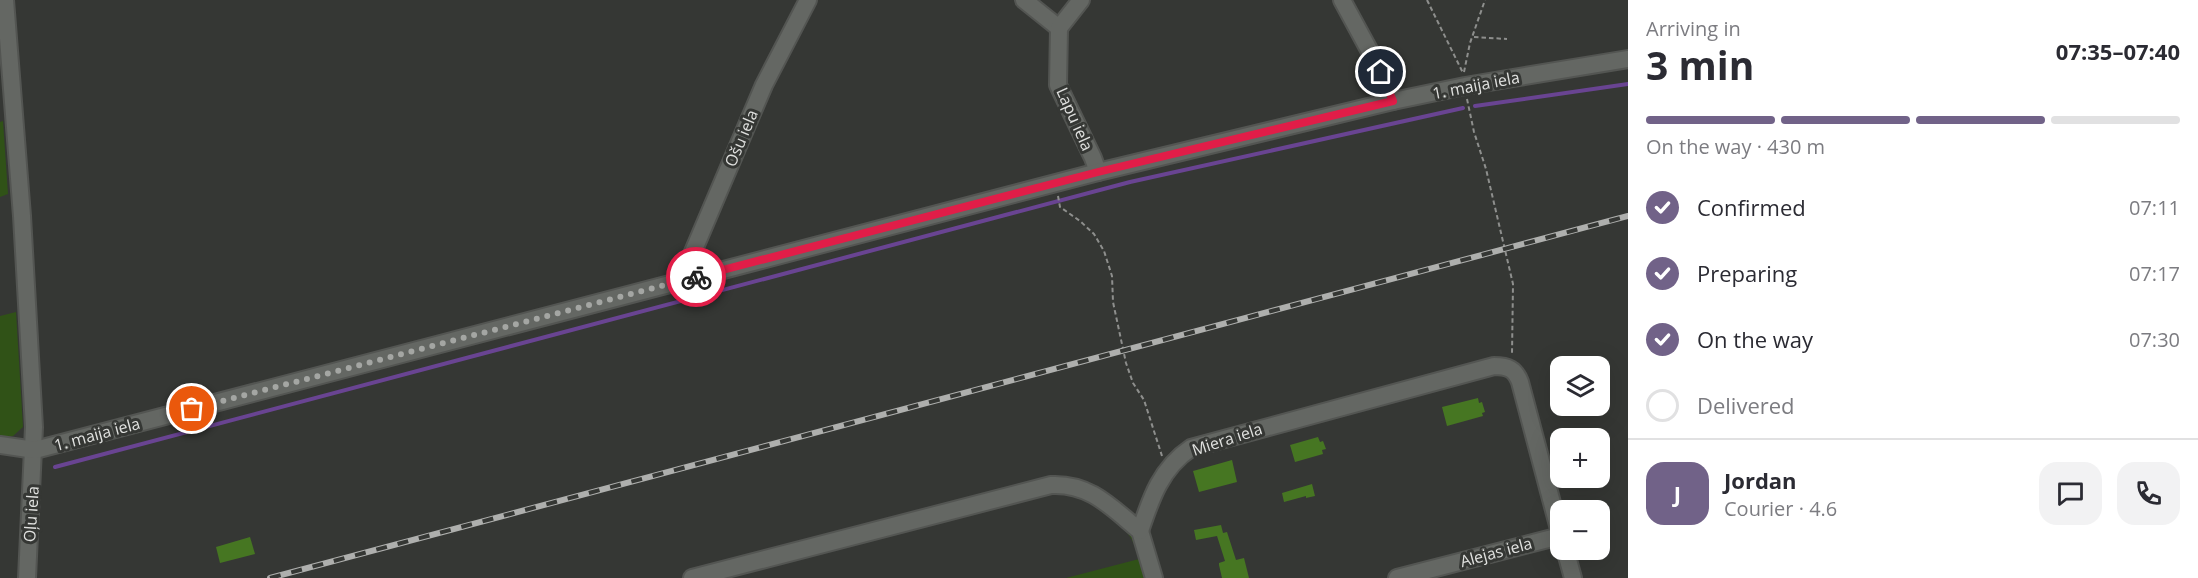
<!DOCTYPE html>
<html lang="en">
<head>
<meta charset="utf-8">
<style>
	:root { --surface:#fff; --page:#f2f2f3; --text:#2b2b33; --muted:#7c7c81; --line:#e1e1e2; --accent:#716288 }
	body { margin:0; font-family:"Open Sans",sans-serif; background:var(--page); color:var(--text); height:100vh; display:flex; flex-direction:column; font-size:22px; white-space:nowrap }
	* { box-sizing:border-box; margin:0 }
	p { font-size:20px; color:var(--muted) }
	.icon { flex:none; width:33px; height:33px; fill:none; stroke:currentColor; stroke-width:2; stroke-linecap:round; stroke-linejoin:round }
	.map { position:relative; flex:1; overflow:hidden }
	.sheet { display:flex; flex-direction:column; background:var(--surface); width:570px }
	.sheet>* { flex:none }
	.controls { position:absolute; left:1550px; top:356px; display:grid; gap:12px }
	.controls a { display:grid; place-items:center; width:60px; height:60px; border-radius:12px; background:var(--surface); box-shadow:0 6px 24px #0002; font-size:30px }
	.pin { position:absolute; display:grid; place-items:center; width:51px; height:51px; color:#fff; margin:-26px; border:3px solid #fff; border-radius:50%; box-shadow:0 2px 6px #0007 }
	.courier { position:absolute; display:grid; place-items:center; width:60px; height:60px; margin:-30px; border:4px solid #e11d48; border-radius:50%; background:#fff; color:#222; box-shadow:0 2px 8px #0007 }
	.overview em { font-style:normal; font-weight:700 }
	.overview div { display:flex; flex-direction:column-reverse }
	.overview { display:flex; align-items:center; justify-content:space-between; height:102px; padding:0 18px }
	h1 { font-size:39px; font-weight:700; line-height:45px }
	.bar { display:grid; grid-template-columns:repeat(4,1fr); gap:9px 6px; align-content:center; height:72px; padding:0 18px }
	.bar i { height:8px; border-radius:4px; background:var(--line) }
	.bar .selected { background:var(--accent) }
	.bar p { grid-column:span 4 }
	.line { display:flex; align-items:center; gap:15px; padding:0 18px; border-top:2px solid var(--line) }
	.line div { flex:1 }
	.round { display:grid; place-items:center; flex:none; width:63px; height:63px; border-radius:18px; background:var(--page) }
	ol { padding:0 18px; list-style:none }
	li { display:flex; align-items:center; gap:18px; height:66px }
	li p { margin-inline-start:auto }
	li .icon { padding:6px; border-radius:50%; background:var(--accent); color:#fff; stroke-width:4 }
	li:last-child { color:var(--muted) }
	li i { width:33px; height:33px; border:3px solid var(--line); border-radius:50% }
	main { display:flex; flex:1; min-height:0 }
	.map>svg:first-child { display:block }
</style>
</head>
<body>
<main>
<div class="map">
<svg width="1628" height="578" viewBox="0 0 1628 578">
	<rect width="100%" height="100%" fill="#353734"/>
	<g fill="#305217">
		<path d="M3 121 8 194 0 197V122Z"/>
		<path d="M16 312 23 427 13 436 0 438V316Z"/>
		<path d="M1078 491C1102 501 1130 522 1140 546 1145 556 1147 567 1149 578H1066L1139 559C1133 531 1115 518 1092 503 1086 499 1081 498 1078 491Z"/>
	</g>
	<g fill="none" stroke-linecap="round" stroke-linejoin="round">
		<g stroke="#694492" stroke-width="4">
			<path d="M1475 106 1628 84"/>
			<path d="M55 467 1130 182 1463 108"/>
		</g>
	</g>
	<g fill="#467622">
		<path d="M1478 398 1479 403 1482 402 1485 412 1482 413 1483 416 1447 426 1442 407Z"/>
		<path d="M1318 437 1320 442 1323 441 1326 449 1322 450 1323 454 1295 462 1290 445Z"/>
		<path d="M1232 460 1237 482 1199 492 1193 471Z"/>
		<path d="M1312 484 1315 496 1306 498V496L1284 502 1282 493Z"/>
		<path d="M1221 525 1223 533 1227 532 1236 560 1244 558 1249 578H1222L1219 565V563L1225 561 1217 536 1196 540 1194 530Z"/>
		<path d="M250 537 255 554 220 563 216 547Z"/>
	</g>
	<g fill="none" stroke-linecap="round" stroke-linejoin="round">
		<g stroke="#535552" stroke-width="20">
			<g id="minor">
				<path d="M5 0 22 216 34 427 27 578"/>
				<path d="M1024 0 1059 28"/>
				<path d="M1081 0 1059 28 1058 85 1093 158 1098 172"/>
				<path d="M1342 0 1381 72 1393 101"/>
				<path d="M684 280 690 259 764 85 808 0"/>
				<path d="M0 445 35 450 1098 172 1393 101 1465 86 1628 59"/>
				<path d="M1140 531 1154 578"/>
				<path d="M1565 549 1573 578"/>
				<path d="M692 578 1051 485C1090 483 1111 507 1140 531 1151 498 1161 468 1191 448L1494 366C1508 366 1515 369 1520 382L1560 533"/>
				<path d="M1397 578 1560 536"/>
			</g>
		</g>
		<g stroke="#8e8f8d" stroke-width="2" stroke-dasharray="4.5 3" stroke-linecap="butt">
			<path d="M1427 0 1463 73"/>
			<path d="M1474 37 1507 39"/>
			<path d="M1464 72 1470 43 1485 0"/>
			<path d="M1467 99 1474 132 1486 169 1513 284 1512 354"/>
			<path d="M1058 196 1060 207 1080 221 1094 234 1104 251 1112 276 1113 302 1126 363 1133 383 1144 400 1162 456"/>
		</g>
		<use href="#minor" stroke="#646763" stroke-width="16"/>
		<g stroke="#aeafad" stroke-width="6">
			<path id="rail" d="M270 578 1628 216"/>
		</g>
		<use href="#rail" stroke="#353734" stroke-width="4" stroke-dasharray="11" stroke-linecap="butt"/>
	</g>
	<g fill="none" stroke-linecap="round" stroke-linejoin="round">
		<path stroke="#a4a6a3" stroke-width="6" stroke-dasharray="0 10.8" d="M192 409 696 277"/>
		<path stroke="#e11d48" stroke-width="8" d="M696 277 1098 172 1393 101 1381 72"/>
	</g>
	<g text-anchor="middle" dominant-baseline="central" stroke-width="6" stroke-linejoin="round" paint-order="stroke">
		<g font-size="16" fill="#e0e1df" stroke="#353734">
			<text transform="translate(1476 85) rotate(-11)">1. maija iela</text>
			<text transform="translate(1075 119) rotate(66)">Lapu iela</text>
			<text transform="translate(741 138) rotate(-67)">Ošu iela</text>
			<text transform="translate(97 434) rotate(-15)">1. maija iela</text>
			<text transform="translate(1227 439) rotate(-18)">Miera iela</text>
			<text transform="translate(31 514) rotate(-86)">Oļu iela</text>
			<text transform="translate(1496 552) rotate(-15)">Alejas iela</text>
		</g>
	</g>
</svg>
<div class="controls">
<a><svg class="icon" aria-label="layers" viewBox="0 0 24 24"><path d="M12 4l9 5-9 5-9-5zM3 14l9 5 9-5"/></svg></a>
<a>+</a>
<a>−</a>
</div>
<div class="pin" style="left:192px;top:409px;background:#ea580c"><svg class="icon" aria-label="bag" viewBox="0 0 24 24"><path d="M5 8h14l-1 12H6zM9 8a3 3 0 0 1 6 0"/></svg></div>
<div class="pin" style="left:1381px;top:72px;background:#1f2937"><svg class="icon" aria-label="home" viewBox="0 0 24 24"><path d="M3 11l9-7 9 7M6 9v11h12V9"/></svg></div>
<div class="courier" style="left:696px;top:277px"><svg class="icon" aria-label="bike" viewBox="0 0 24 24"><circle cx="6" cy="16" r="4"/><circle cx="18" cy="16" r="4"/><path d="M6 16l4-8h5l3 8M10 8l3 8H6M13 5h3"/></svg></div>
</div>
<section class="sheet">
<div class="overview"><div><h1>3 min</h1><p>Arriving in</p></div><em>07:35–07:40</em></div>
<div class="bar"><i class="selected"></i><i class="selected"></i><i class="selected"></i><i></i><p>On the way · 430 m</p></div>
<ol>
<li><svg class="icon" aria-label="check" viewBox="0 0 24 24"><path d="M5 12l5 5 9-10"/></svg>Confirmed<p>07:11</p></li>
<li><svg class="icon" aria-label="check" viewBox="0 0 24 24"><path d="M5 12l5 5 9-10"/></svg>Preparing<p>07:17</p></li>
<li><svg class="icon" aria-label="check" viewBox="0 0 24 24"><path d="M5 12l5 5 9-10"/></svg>On the way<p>07:30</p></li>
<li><i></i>Delivered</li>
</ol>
<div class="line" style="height:108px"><b class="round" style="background:var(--accent);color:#fff">J</b><div><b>Jordan</b><p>Courier · 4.6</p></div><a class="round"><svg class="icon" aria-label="chat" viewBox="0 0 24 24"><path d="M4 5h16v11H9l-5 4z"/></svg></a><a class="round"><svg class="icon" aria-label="phone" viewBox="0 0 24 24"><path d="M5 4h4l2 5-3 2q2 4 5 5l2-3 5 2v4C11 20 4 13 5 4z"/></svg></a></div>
</section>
</main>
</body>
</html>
